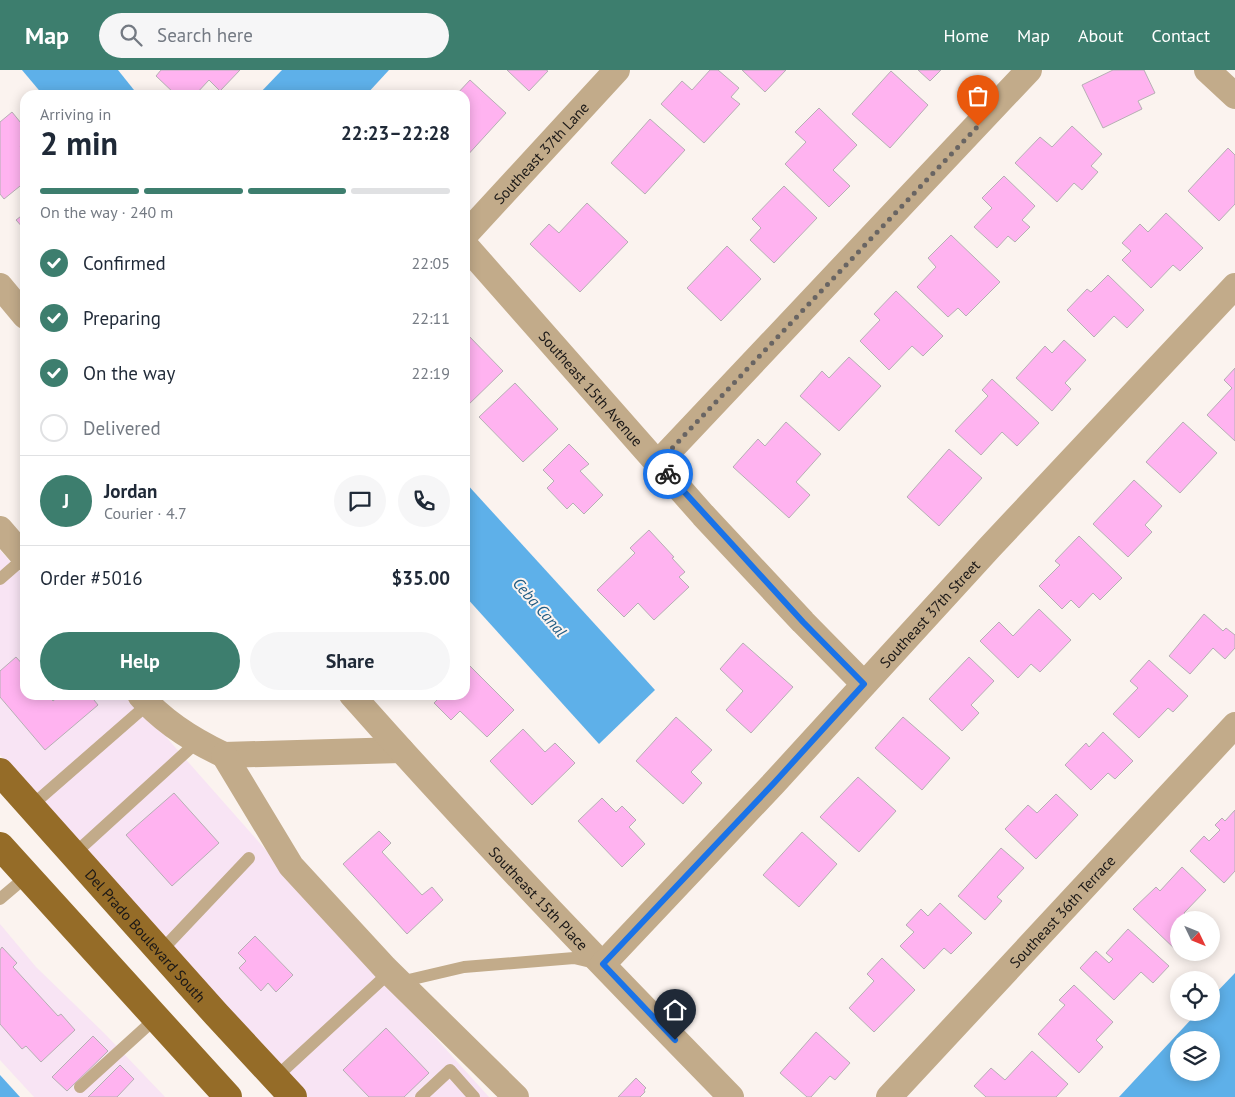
<!DOCTYPE html>
<html lang="en">
<head>
<meta charset="utf-8">
<style>
	:root { --surface:#fff; --page:#f6f6f7; --text:#1f2937; --muted:#747a83; --line:#e0e1e3; --accent:#3d7e6e }
	body { margin:0; font-family:"PT Sans",sans-serif; background:var(--page); color:var(--text); height:100vh; display:flex; flex-direction:column; font-size:19px; white-space:nowrap }
	* { box-sizing:border-box; margin:0 }
	p { font-size:16px; color:var(--muted) }
	.icon { flex:none; width:28px; height:28px; fill:none; stroke:currentColor; stroke-width:2; stroke-linecap:round; stroke-linejoin:round }
	.map { position:relative; flex:1; overflow:hidden }
	.sheet { position:absolute; left:20px; top:20px; width:450px; height:610px; display:flex; flex-direction:column; background:var(--surface); border-radius:15px; box-shadow:0 2px 12px #0003 }
	.sheet>* { flex:none }
	.needle { width:32px; rotate:133deg }
	.buttons { position:absolute; left:1170px; top:841px; display:grid; gap:10px }
	.buttons a { display:grid; place-items:center; width:50px; height:50px; border-radius:50%; background:var(--surface); box-shadow:0 2px 12px #0003; font-size:25px }
	.pin { position:absolute; display:grid; place-items:center; width:42px; height:42px; color:#fff; margin:-51px -21px; border-radius:50% 50% 50% 0; rotate:-45deg; box-shadow:0 0 5px #0007 }
	.pin .icon { rotate:45deg }
	.courier { position:absolute; display:grid; place-items:center; width:50px; height:50px; margin:-25px; border:4px solid #1a73e8; border-radius:50%; background:#fff; color:#222; box-shadow:0 1px 6px #0007 }
	.head em { font-style:normal; font-weight:700 }
	.head div { display:flex; flex-direction:column-reverse }
	.head { display:flex; align-items:center; justify-content:space-between; height:85px; padding:0 20px }
	h1 { font-size:32px; font-weight:700; line-height:38px }
	.bar { display:grid; grid-template-columns:repeat(4,1fr); gap:8px 5px; align-content:center; height:60px; padding:0 20px }
	.bar i { height:6px; border-radius:4px; background:var(--line) }
	.bar .on { background:var(--accent) }
	.bar p { grid-column:span 4 }
	.line { display:flex; align-items:center; gap:12px; padding:0 20px; border-top:1px solid var(--line) }
	.line div { flex:1 }
	.round { display:grid; place-items:center; flex:none; width:52px; height:52px; border-radius:26px; background:var(--page) }
	ol { padding:0 20px; list-style:none }
	li { display:flex; align-items:center; gap:15px; height:55px }
	li p { margin-inline-start:auto }
	li .icon { padding:5px; border-radius:50%; background:var(--accent); color:#fff; stroke-width:4 }
	li:last-child { color:var(--muted) }
	li i { width:28px; height:28px; border:2px solid var(--line); border-radius:50% }
	.cta { display:flex; gap:10px; margin-top:auto; padding:10px 20px }
	.cta a { flex:1; height:58px; border-radius:30px; background:var(--accent); color:#fff; font-size:20px; font-weight:700; line-height:58px; text-align:center }
	.cta a+a { background:var(--page); color:var(--text) }
	header { display:flex; align-items:center; gap:30px; box-sizing:border-box; height:70px; padding:0 25px; background:var(--accent); color:#fff }
	header strong { font-size:24px }
	nav { display:flex; gap:28px; margin-inline-start:auto; font-size:18px }
	.search { width:350px; height:45px; background:var(--page); display:flex; align-items:center; gap:12px; box-sizing:border-box; padding:0 18px; border-radius:28px; color:var(--muted); font-size:19px }
	.map>svg:first-child { display:block }
</style>
</head>
<body>
<header>
<strong>Map</strong>
<div class="search"><svg class="icon" aria-label="search" viewBox="0 0 24 24"><circle cx="10" cy="10" r="6"/><path d="M15 15l6 6"/></svg>Search here</div>
<nav><a>Home</a><a>Map</a><a>About</a><a>Contact</a></nav>
</header>
<div class="map">
<svg width="1235" height="1027" viewBox="0 0 1235 1027">
	<rect width="100%" height="100%" fill="#fbf3ef"/>
	<g fill="#f8e4f4">
		<path d="M0 480 25 508V625H129L265 779 489 1027H308L224 937 0 685Z"/>
		<path d="M0 854 36 897 105 964 165 1027H34L0 990Z"/>
	</g>
	<g fill="#5eb0e9" fill-rule="evenodd">
		<path d="M22 0H118L138 25H43Z"/>
		<path d="M282 0H389L366 25H258Z"/>
		<path d="M465 412 655 620 599 674 465 526Z"/>
		<path d="M1235 903V1027H1119L1197 943 1211 942V928ZM1179 970H1211V1002H1179Z"/>
		<path d="M0 1005 20 1027H0Z"/>
	</g>
	<g fill="#ffb3f0" stroke="#b6afb4">
		<path d="M161 0H240L220 21 209 10 195 25H176L156 6Z"/>
		<path d="M507 0H546L548 1 529 21Z"/>
		<path d="M710 0H718L739 18 731 27 740 34 704 73 661 34 682 11 692 20Z"/>
		<path d="M742 0H786L765 22Z"/>
		<path d="M918 0H941L930 11Z"/>
		<path d="M1113 0H1144L1155 23 1138 31 1142 39 1103 58 1082 15Z"/>
		<path d="M891 1 928 35 890 78 852 44Z"/>
		<path d="M470 10 506 43 465 88V25H456Z"/>
		<path d="M819 38 857 75 833 100 850 116 829 137 785 94 806 72 795 62Z"/>
		<path d="M12 42 25 58V71L20 76 25 83V112L4 129 0 124V52Z"/>
		<path d="M650 49 685 80 645 124 611 93Z"/>
		<path d="M1072 56 1102 84 1091 96 1098 102 1082 120 1074 113 1057 132 1015 93 1040 67 1052 77Z"/>
		<path d="M1228 78 1235 85V134L1219 151 1188 121Z"/>
		<path d="M1004 106 1035 136 1022 150 1030 157 1015 172 1008 166 997 178 974 157 992 138 982 128Z"/>
		<path d="M784 116 817 148 774 193 750 170 761 158 752 149Z"/>
		<path d="M587 133 628 172 580 222 530 174 549 154 559 163Z"/>
		<path d="M25 143V160L16 150Z"/>
		<path d="M1166 143 1203 178 1180 201 1173 195 1151 218 1122 190 1131 181 1122 173 1140 154 1148 162Z"/>
		<path d="M951 165 1000 212 966 246 958 238 948 247 917 217 936 197 928 188Z"/>
		<path d="M727 176 761 209 721 251 687 218Z"/>
		<path d="M1108 205 1144 240 1127 258 1114 246 1094 267 1067 240 1087 219 1091 222Z"/>
		<path d="M896 221 943 266 923 286 912 276 889 300 860 271 880 250 874 244Z"/>
		<path d="M465 262 503 301 465 338Z"/>
		<path d="M1064 270 1086 290 1065 313 1071 319 1052 341 1016 308 1045 276 1052 283Z"/>
		<path d="M849 287 881 316 839 361 800 326 822 301 829 308Z"/>
		<path d="M1235 298V371L1207 345 1232 318 1224 310Z"/>
		<path d="M992 309 1039 353 1017 376 1002 362 981 385 955 361 988 326 982 320Z"/>
		<path d="M515 313 558 359 523 392 479 347Z"/>
		<path d="M786 352 821 384 796 412 810 425 789 448 733 397 758 369 765 376Z"/>
		<path d="M1183 352 1217 383 1180 423 1146 392Z"/>
		<path d="M569 374 589 394 580 401 603 425 584 444 573 433 567 439 547 418 554 411 543 400Z"/>
		<path d="M949 379 982 408 939 456 907 427Z"/>
		<path d="M1134 410 1162 436 1145 455 1152 462 1128 487 1093 454Z"/>
		<path d="M649 460 674 487 672 488 685 502 679 507 689 517 654 550 638 533 624 547 597 520 635 483 630 478Z"/>
		<path d="M1079 466 1122 508 1100 530 1093 523 1079 538 1071 530 1062 539 1039 516 1060 495 1055 491Z"/>
		<path d="M1039 539 1071 570 1040 602 1031 594 1018 608 980 571 999 552 1013 566Z"/>
		<path d="M1204 544 1223 561 1226 558 1235 565V578L1225 589 1213 578 1190 604 1169 586Z"/>
		<path d="M743 573 793 617 751 663 726 640 743 621 720 599Z"/>
		<path d="M16 587 25 597V625H48L53 631 60 625H90L98 635 45 680 0 627V601Z"/>
		<path d="M969 587 994 611 971 635 979 643 962 661 929 629Z"/>
		<path d="M1149 590 1188 626 1173 642 1168 638 1139 668 1113 644 1138 618 1130 611Z"/>
		<path d="M470 596 514 640 487 667 460 641 451 650 434 633 442 625H465V602Z"/>
		<path d="M676 647 712 680 691 702 702 713 683 734 636 691Z"/>
		<path d="M903 647 950 688 922 720 875 678Z"/>
		<path d="M523 659 545 682 555 673 575 693 532 735 490 691Z"/>
		<path d="M1103 662 1133 691 1115 709 1108 703 1091 720 1065 695 1086 673 1089 677Z"/>
		<path d="M858 707 896 741 859 782 820 747Z"/>
		<path d="M174 723 219 773 172 816 126 765Z"/>
		<path d="M1056 724 1078 745 1036 789 1005 759 1028 735 1037 743Z"/>
		<path d="M602 728 616 742 622 736 636 750 629 757 645 774 622 797 578 751Z"/>
		<path d="M1235 740V801L1224 813 1190 781 1204 766 1209 771 1220 760 1215 755 1222 748 1225 751Z"/>
		<path d="M379 761 391 773 382 782 422 825 432 817 443 830 407 864 343 794Z"/>
		<path d="M802 762 837 794 799 837 763 805Z"/>
		<path d="M1001 778 1024 798 997 827 1002 831 985 850 958 826Z"/>
		<path d="M1182 797 1206 820 1184 843 1192 850H1179L1178 882 1133 839 1156 817 1160 821Z"/>
		<path d="M940 833 972 863 951 884 944 878 924 899 900 876 914 862 906 855 921 839 928 846Z"/>
		<path d="M1128 859 1169 896 1153 913 1141 902 1114 930 1080 898 1096 881 1109 893 1113 889 1106 883Z"/>
		<path d="M255 866 293 905 276 922 268 913 261 921 239 898 246 891 238 883Z"/>
		<path d="M2 877 17 893 13 897 58 946 61 944 75 960 41 992 26 976 22 979 0 954V880Z"/>
		<path d="M882 888 915 920 874 962 849 938 874 911 867 904Z"/>
		<path d="M1074 915 1113 952 1096 970 1103 977 1079 1003 1038 964 1065 935 1059 930Z"/>
		<path d="M386 958 429 1003 404 1027H369L343 1000Z"/>
		<path d="M816 962 850 993 835 1010 830 1006 811 1027H807L780 1003Z"/>
		<path d="M93 966 108 981 67 1021 52 1007Z"/>
		<path d="M1032 981 1068 1014 1056 1027H986L974 1016 991 998 1005 1010Z"/>
		<path d="M120 995 134 1009 117 1027H88Z"/>
		<path d="M636 1008 646 1018 644 1020 645 1022 640 1027H618Z"/>
	</g>
	<g fill="none" stroke-linecap="round" stroke-linejoin="round">
		<g stroke="#c2ab8a" stroke-width="12">
			<path d="M0 509 24 488"/>
			<path d="M30 737 148 634"/>
			<path d="M73 785 197 672"/>
			<path d="M0 829 27 806"/>
			<path d="M160 882 249 788"/>
			<path d="M400 912 464 897 574 888 595 893"/>
			<path d="M275 1008 390 902"/>
			<path d="M80 1017 156 948"/>
			<path d="M421 1027 450 1000 474 1027"/>
		</g>
		<g stroke="#c2ab8a" stroke-width="26">
			<path d="M1207 0 1235 26"/>
			<path id="s1" d="M465 165 617 0"/>
			<path id="s2" d="M465 175 703 445 803 552 864 614"/>
			<path d="M0 216 25 246"/>
			<path d="M658 393 1029 0"/>
			<path d="M0 459 25 488"/>
			<path d="M140 625C163 652 192 670 224 685L401 680"/>
			<path id="s3" d="M352 625C474 763 602 895 731 1027"/>
			<path d="M224 685 291 796 385 898 516 1027"/>
			<path id="s4" d="M603 894 774 713 990 477 1235 216"/>
			<path id="s5" d="M889 1027 1235 655"/>
		</g>
		<g stroke="#956c28" stroke-width="28">
			<path id="s6" d="M0 702 216 944 293 1027"/>
			<path d="M0 776 228 1027"/>
		</g>
	</g>
	<g fill="none" stroke-linecap="round" stroke-linejoin="round">
		<path stroke="#696563" stroke-width="5" stroke-dasharray="0 9" d="M668 404 658 393 978 56"/>
		<path stroke="#1a73e8" stroke-width="6" d="M668 404 803 552 864 614 774 713 603 894 675 970"/>
	</g>
	<g text-anchor="middle" dominant-baseline="central" stroke-width="4" stroke-linejoin="round" paint-order="stroke">
		<g font-size="15" fill="#1b1817" stroke="#fbf3ef">
			<text stroke="none"><textPath href="#s1" startOffset="112">Southeast 37th Lane</textPath></text>
			<text stroke="none"><textPath href="#s2" startOffset="191">Southeast 15th Avenue</textPath></text>
			<text stroke="none"><textPath href="#s4" startOffset="479">Southeast 37th Street</textPath></text>
			<text stroke="none"><textPath href="#s3" startOffset="276">Southeast 15th Place</textPath></text>
			<text stroke="none"><textPath href="#s5" startOffset="254">Southeast 36th Terrace</textPath></text>
			<text stroke="none"><textPath href="#s6" startOffset="219">Del Prado Boulevard South</textPath></text>
		</g>
		<g font-size="16" font-style="italic" fill="#205c83" stroke="#fbf3ef">
			<text transform="translate(540 537) rotate(49)">Ceba Canal</text>
		</g>
	</g>
</svg>
<div class="buttons">
<a><svg class="needle" viewBox="-14 -14 28 28"><path d="M0-13l5 13h-10z" fill="#e53935"/><path d="M0 13l5-13h-10z" fill="#747a83"/></svg></a>
<a><svg class="icon" aria-label="locate" viewBox="0 0 24 24"><circle cx="12" cy="12" r="6"/><path d="M12 2v4M12 18v4M2 12h4M18 12h4"/></svg></a>
<a><svg class="icon" aria-label="layers" viewBox="0 0 24 24"><path d="M12 4l9 5-9 5-9-5zM3 14l9 5 9-5"/></svg></a>
</div>
<div class="pin" style="left:978px;top:56px;background:#ea580c"><svg class="icon" aria-label="bag" viewBox="0 0 24 24"><path d="M5 8h14l-1 12H6zM9 8a3 3 0 0 1 6 0"/></svg></div>
<div class="pin" style="left:675px;top:970px;background:#1f2937"><svg class="icon" aria-label="home" viewBox="0 0 24 24"><path d="M3 11l9-7 9 7M6 9v11h12V9"/></svg></div>
<div class="courier" style="left:668px;top:404px"><svg class="icon" aria-label="bike" viewBox="0 0 24 24"><circle cx="6" cy="16" r="4"/><circle cx="18" cy="16" r="4"/><path d="M6 16l4-8h5l3 8M10 8l3 8H6M13 5h3"/></svg></div>
<section class="sheet">
<div class="head"><div><h1>2 min</h1><p>Arriving in</p></div><em>22:23–22:28</em></div>
<div class="bar"><i class="on"></i><i class="on"></i><i class="on"></i><i></i><p>On the way · 240 m</p></div>
<ol>
<li><svg class="icon" aria-label="check" viewBox="0 0 24 24"><path d="M5 12l5 5 9-10"/></svg>Confirmed<p>22:05</p></li>
<li><svg class="icon" aria-label="check" viewBox="0 0 24 24"><path d="M5 12l5 5 9-10"/></svg>Preparing<p>22:11</p></li>
<li><svg class="icon" aria-label="check" viewBox="0 0 24 24"><path d="M5 12l5 5 9-10"/></svg>On the way<p>22:19</p></li>
<li><i></i>Delivered</li>
</ol>
<div class="line" style="height:90px"><b class="round" style="background:var(--accent);color:#fff">J</b><div><b>Jordan</b><p>Courier · 4.7</p></div><a class="round"><svg class="icon" aria-label="chat" viewBox="0 0 24 24"><path d="M4 5h16v11H9l-5 4z"/></svg></a><a class="round"><svg class="icon" aria-label="phone" viewBox="0 0 24 24"><path d="M5 4h4l2 5-3 2q2 4 5 5l2-3 5 2v4C11 20 4 13 5 4z"/></svg></a></div>
<div class="line" style="height:65px"><div>Order #5016</div><b>$35.00</b></div>
<div class="cta"><a>Help</a><a>Share</a></div>
</section>
</div>
</body>
</html>
